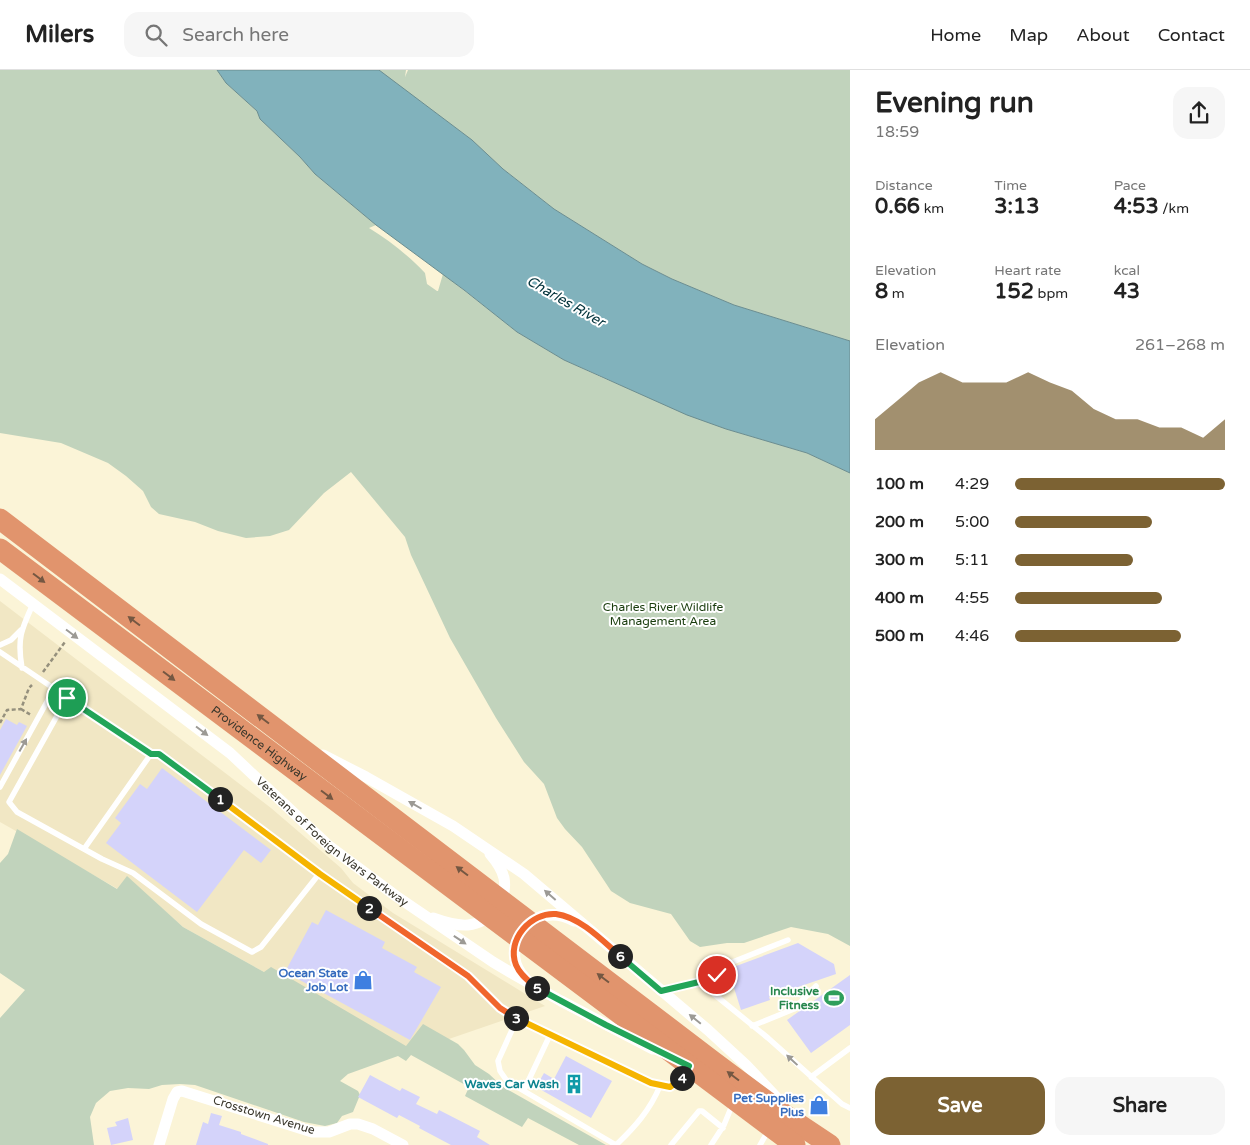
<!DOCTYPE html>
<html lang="en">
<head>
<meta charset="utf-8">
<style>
	body { margin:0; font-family:"Varela Round",sans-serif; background:#f6f6f6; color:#222; height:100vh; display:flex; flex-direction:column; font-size:19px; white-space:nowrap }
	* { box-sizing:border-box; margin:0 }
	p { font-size:16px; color:#767676 }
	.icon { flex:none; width:28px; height:28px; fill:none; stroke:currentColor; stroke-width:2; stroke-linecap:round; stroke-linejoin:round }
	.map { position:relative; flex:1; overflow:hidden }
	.details { display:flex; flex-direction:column; background:#fff; width:400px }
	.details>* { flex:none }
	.pin { position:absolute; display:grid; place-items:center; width:42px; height:42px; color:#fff; margin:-21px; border:2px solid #fff; border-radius:50%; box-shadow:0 1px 5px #0007 }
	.km { position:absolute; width:25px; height:25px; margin:-12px; border-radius:50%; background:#222; color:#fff; font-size:14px; line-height:25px; text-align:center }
	.round { display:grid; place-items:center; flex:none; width:52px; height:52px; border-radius:15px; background:#f6f6f6 }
	.summary { display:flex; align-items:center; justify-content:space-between; height:85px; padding:0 25px }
	h1 { font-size:28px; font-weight:700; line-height:38px }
	.figures { display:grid; grid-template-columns:repeat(3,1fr); gap:8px; height:85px; padding:5px 25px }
	.figures div { display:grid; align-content:center }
	.figures b { font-size:21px; font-weight:700 }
	.figures small { font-size:14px; font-weight:400 }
	.figures p { font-size:14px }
	.chart { height:140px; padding:10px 25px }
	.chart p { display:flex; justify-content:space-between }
	.chart svg { width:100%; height:90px; margin-top:5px; fill:#7c6233; opacity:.7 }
	.action { display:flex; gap:10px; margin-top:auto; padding:10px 25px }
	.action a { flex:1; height:58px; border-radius:15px; background:#7c6233; color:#fff; font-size:20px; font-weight:700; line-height:58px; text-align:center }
	.action a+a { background:#f6f6f6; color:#222 }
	ul { padding:0 25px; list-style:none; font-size:16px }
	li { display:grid; grid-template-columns:80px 60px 1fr; align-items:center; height:38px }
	li i { height:12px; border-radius:6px; background:#7c6233 }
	header { display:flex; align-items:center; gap:30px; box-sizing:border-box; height:70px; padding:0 25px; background:#fff; border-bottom:1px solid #e0e0e0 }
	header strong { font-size:24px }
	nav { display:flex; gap:28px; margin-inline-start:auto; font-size:18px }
	.search { width:350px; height:45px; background:#f6f6f6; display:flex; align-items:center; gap:12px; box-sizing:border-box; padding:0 18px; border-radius:15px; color:#767676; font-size:19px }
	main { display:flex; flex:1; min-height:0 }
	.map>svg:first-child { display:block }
</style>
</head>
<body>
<header>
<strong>Milers</strong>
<div class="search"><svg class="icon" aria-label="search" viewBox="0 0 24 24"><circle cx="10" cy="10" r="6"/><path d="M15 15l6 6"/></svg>Search here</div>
<nav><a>Home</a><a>Map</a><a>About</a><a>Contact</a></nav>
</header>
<main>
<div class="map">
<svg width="850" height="1075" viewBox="0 0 850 1075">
	<rect width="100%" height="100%" fill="#fbf4d7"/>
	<path fill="#f1e7c4" d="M0,531L271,738L341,798L353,813L393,843L545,936L414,981L264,902L183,857L127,807L118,819L0,752Z"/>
	<path fill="#c1d3bc" d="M0,0H217L226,13L257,41L260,49L300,87L315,104L376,155L369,158C390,171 409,186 425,203L427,214L437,221H438L443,204L517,262L564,290L603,308L726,359L807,383L850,403V876L828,864L791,857L744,873H727L700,877L690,871L671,844L630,833L611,821L582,777L565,759L557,748L544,714L524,692L496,648L450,568L411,485L405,467L351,402L324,423L289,460L270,466L246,468L218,461L195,452L159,444L151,437L143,421L126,406L108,393L61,373L0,363Z
		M378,0H406L405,7L408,0H850V271L734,235L672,209L642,194L554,139L503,99L468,67Z
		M17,759L117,819L127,806L183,857L264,902L271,897L406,976L423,954L458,974L464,980L475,995L489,1004L503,1017L606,1075H579L528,1048L522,1057L465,1026L469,1017L411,985L406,991L398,986L348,1004L340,1011L358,1021L360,1025L353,1042L342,1046L337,1053L325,1056L304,1052L195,1015L180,1014L162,1015L149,1019L128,1018L110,1021L96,1033L90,1047L94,1075H0V948L25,920L0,903V793L8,784Z"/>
	<path fill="#81b2bc" stroke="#6b8d90" d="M217,0H379L472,70L503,99L554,139L642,194L672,209L734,235L850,271V403L807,383L726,359L687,345L564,290L517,262L464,220L376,155L315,104L300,87L260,49L257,41L226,13Z"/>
	<path fill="#d4d3fa" d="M6,649L17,655L19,652L27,656L0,705V660Z
		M162,698L271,780L261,793L244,780L197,842L106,773L121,753L115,748L140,714L147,719Z
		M326,840L385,872L382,878L417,897L414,902L441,917L410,970L285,902L312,852L318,855Z
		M798,873L834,894L836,904L769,927L770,930L741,940L728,899Z
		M850,905V955L811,983L787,950Z
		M566,986L612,1011L591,1048L536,1017L544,1003L554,1009Z
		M370,1005L400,1021L402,1018L420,1027L416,1034L437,1044L439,1040L480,1061L477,1067L490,1075H451L419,1058L420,1056L399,1045L397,1048L358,1027Z
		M211,1043L222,1046L219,1055L241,1062V1064L268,1074V1075H196L203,1052L208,1054Z
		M128,1048L133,1070L111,1075L107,1058L117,1056L115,1052Z"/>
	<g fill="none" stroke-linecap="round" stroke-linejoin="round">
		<path stroke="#95907d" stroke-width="2.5" stroke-dasharray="4 2.5" stroke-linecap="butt" d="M43,602L65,572
			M21,639L31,645
			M0,653L7,640L21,639L29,618L32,615"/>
		<path stroke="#fff" stroke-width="5.5" d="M0,575L11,570L21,560
			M0,582L151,684
			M22,598C17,569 21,560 33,534
			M67,628L9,732L17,742L102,789L133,803L201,854L252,882L261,877L319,804
			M0,717L54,619
			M84,779L151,684H159L319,804L468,906L499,938L514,947L651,1013L670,1017L681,1009L687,999
			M699,912L768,968L842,1034L850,1038
			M663,921L699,912L717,905L725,895L788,870
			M517,949L498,991L500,1001L507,1011L616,1075C635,1057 650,1040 660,1016
			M752,956L794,939L816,916
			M811,1007L850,978
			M524,1020L550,965
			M671,1075L699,1041H702L723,1058
			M711,1075L724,1055L733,1033
			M760,1075L768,1061"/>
		<g stroke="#fff" stroke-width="11">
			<path id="s1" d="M0,509L230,683L329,776L396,826L493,892L515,905L561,931L653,979"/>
			<path d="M323,685L366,707L453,756L524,804L708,960L746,995L778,1029"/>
			<path d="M433,848C444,852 456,856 468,855C490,853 508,830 504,808C502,799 496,791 490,784"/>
			<path d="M528,853C543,843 558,842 574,851"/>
			<path d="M519,866C512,882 513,895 525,908"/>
			<path d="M159,1075L173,1029L177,1022L182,1021L312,1062H329L350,1054H358L373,1059L403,1075"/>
		</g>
		<g stroke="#e1946d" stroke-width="21">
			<path d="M0,449L714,992L785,1045L830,1075"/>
			<path id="s2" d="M0,479L795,1075"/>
		</g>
	</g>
	<defs><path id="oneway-solid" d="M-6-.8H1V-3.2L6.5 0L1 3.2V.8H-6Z" transform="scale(1.25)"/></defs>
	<g fill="#745742">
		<use href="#oneway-solid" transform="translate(39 508) rotate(37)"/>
		<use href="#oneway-solid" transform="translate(134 551) rotate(-143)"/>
		<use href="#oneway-solid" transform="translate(169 606) rotate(37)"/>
		<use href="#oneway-solid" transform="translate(263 649) rotate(-143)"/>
		<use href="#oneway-solid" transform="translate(327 725) rotate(37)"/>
		<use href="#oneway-solid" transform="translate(462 801) rotate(-143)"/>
		<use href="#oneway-solid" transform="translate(603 908) rotate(-143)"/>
		<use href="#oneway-solid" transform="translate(733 1006) rotate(-143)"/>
	</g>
	<g fill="#9c9a95">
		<use href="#oneway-solid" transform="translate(72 564) rotate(37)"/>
		<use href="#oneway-solid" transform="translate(202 661) rotate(37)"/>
		<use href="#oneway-solid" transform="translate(23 675) rotate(-61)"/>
		<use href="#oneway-solid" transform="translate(415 735) rotate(-150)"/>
		<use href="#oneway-solid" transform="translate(550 825) rotate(-139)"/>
		<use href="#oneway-solid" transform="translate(460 870) rotate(34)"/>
		<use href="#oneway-solid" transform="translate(695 949) rotate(-141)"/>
		<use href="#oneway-solid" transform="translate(792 990) rotate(-137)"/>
	</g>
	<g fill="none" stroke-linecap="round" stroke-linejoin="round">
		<defs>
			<path id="split-1" d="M67,628L151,684H159L220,729"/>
			<path id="split-2" d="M220,729L320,804L369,838"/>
			<path id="split-3" d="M369,838L468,906L500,938L516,948"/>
			<path id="split-4" d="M516,948L651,1013L670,1017L682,1008"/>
			<path id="split-5" d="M537,918L606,955L689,996L682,1008"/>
			<path id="split-6" d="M537,918C529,911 520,905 516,895C506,870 531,842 556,844C580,847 603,871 620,886"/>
			<path id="split-7" d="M620,886L661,921L699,912L717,905"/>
		</defs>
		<use href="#split-1" stroke="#fff" stroke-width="10"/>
		<use href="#split-2" stroke="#fff" stroke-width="10"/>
		<use href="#split-3" stroke="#fff" stroke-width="10"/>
		<use href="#split-4" stroke="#fff" stroke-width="10"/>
		<use href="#split-5" stroke="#fff" stroke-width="10"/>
		<use href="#split-6" stroke="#fff" stroke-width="10"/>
		<use href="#split-7" stroke="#fff" stroke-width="10"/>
		<use href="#split-1" stroke="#22a559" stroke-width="6"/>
		<use href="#split-2" stroke="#f5b400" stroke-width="6"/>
		<use href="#split-3" stroke="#f0652b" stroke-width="6"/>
		<use href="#split-4" stroke="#f5b400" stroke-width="6"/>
		<use href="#split-5" stroke="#22a559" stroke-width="6"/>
		<use href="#split-6" stroke="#f0652b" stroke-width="6"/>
		<use href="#split-7" stroke="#22a559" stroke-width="6"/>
	</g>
	<defs>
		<symbol id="shop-bare" viewBox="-9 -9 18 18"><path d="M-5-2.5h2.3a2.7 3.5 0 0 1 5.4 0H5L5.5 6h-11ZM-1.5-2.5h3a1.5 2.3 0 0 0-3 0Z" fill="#3f7fe0" stroke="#fff" stroke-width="2.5" paint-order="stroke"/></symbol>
		<symbol id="stadium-bare" viewBox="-9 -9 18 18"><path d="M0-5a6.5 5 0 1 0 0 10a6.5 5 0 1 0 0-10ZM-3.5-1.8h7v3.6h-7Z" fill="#2e9e5b" stroke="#fff" stroke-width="2.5" paint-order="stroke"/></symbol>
		<symbol id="building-bare" viewBox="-9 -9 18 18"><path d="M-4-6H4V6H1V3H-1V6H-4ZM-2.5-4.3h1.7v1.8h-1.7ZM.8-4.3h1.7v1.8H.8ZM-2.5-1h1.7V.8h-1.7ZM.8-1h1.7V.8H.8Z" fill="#0f9aa8" stroke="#fff" stroke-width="2.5" paint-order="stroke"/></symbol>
	</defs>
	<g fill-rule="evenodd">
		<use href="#shop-bare" x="349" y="896" width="28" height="28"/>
		<use href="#stadium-bare" x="820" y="914" width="28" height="28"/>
		<use href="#building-bare" x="560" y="1000" width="28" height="28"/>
		<use href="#shop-bare" x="805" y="1021" width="28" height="28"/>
	</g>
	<g text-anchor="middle" stroke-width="4" stroke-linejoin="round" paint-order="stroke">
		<g font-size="12" fill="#193c0d" stroke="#fff">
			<text x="663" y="541">Charles River Wildlife<tspan x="663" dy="14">Management Area</tspan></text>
		</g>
		<g font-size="12" fill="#39362b" stroke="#fff">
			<text dy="4" stroke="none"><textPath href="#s2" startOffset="324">Providence Highway</textPath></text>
			<text dy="4" stroke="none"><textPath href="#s1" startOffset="424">Veterans of Foreign Wars Parkway</textPath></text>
			<text transform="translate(264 1045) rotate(17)" y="4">Crosstown Avenue</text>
		</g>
		<g font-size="12" font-weight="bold" fill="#366cbe" stroke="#fff" text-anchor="end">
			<text x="348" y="907">Ocean State<tspan x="348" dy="14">Job Lot</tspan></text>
			<text x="804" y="1032">Pet Supplies<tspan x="804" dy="14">Plus</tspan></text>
		</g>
		<g font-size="12" font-weight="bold" fill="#27864d" stroke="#fff" text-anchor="end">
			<text x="819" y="925">Inclusive<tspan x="819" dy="14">Fitness</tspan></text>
		</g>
		<g font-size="12" font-weight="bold" fill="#0d838f" stroke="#fff" text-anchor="end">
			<text x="559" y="1018">Waves Car Wash</text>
		</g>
		<g font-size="14" font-style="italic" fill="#01323a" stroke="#fff">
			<text transform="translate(566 231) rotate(30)" y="5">Charles River</text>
		</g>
	</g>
</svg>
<div class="pin" style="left:67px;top:628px;background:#1e9e55"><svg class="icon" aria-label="arrive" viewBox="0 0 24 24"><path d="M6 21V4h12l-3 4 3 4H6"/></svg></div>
<div class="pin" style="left:717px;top:905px;background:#d93025"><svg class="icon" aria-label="check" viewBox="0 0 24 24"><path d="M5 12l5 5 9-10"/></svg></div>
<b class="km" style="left:220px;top:729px">1</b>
<b class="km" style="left:369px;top:838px">2</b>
<b class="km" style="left:516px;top:948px">3</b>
<b class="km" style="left:682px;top:1008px">4</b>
<b class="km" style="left:537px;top:918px">5</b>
<b class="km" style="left:620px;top:886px">6</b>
</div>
<section class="details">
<div class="summary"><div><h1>Evening run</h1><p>18:59</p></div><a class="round"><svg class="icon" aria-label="share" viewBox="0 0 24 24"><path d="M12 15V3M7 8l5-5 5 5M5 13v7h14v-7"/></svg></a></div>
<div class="figures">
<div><p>Distance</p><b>0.66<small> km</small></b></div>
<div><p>Time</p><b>3:13</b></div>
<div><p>Pace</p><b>4:53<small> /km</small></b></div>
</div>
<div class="figures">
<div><p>Elevation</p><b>8<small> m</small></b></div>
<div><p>Heart rate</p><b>152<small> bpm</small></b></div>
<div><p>kcal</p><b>43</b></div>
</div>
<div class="chart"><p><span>Elevation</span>261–268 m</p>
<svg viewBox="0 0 160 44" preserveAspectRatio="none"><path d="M0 44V29L10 20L20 11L30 6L40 11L50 11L60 11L70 6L80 11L90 15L100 24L110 29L120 29L130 33L140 33L150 38L160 29V44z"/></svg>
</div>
<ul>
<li><b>100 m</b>4:29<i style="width:100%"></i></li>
<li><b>200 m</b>5:00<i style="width:65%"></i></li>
<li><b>300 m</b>5:11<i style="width:56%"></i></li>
<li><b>400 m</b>4:55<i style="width:70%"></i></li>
<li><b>500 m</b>4:46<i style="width:79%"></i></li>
</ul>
<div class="action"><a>Save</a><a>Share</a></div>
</section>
</main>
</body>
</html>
